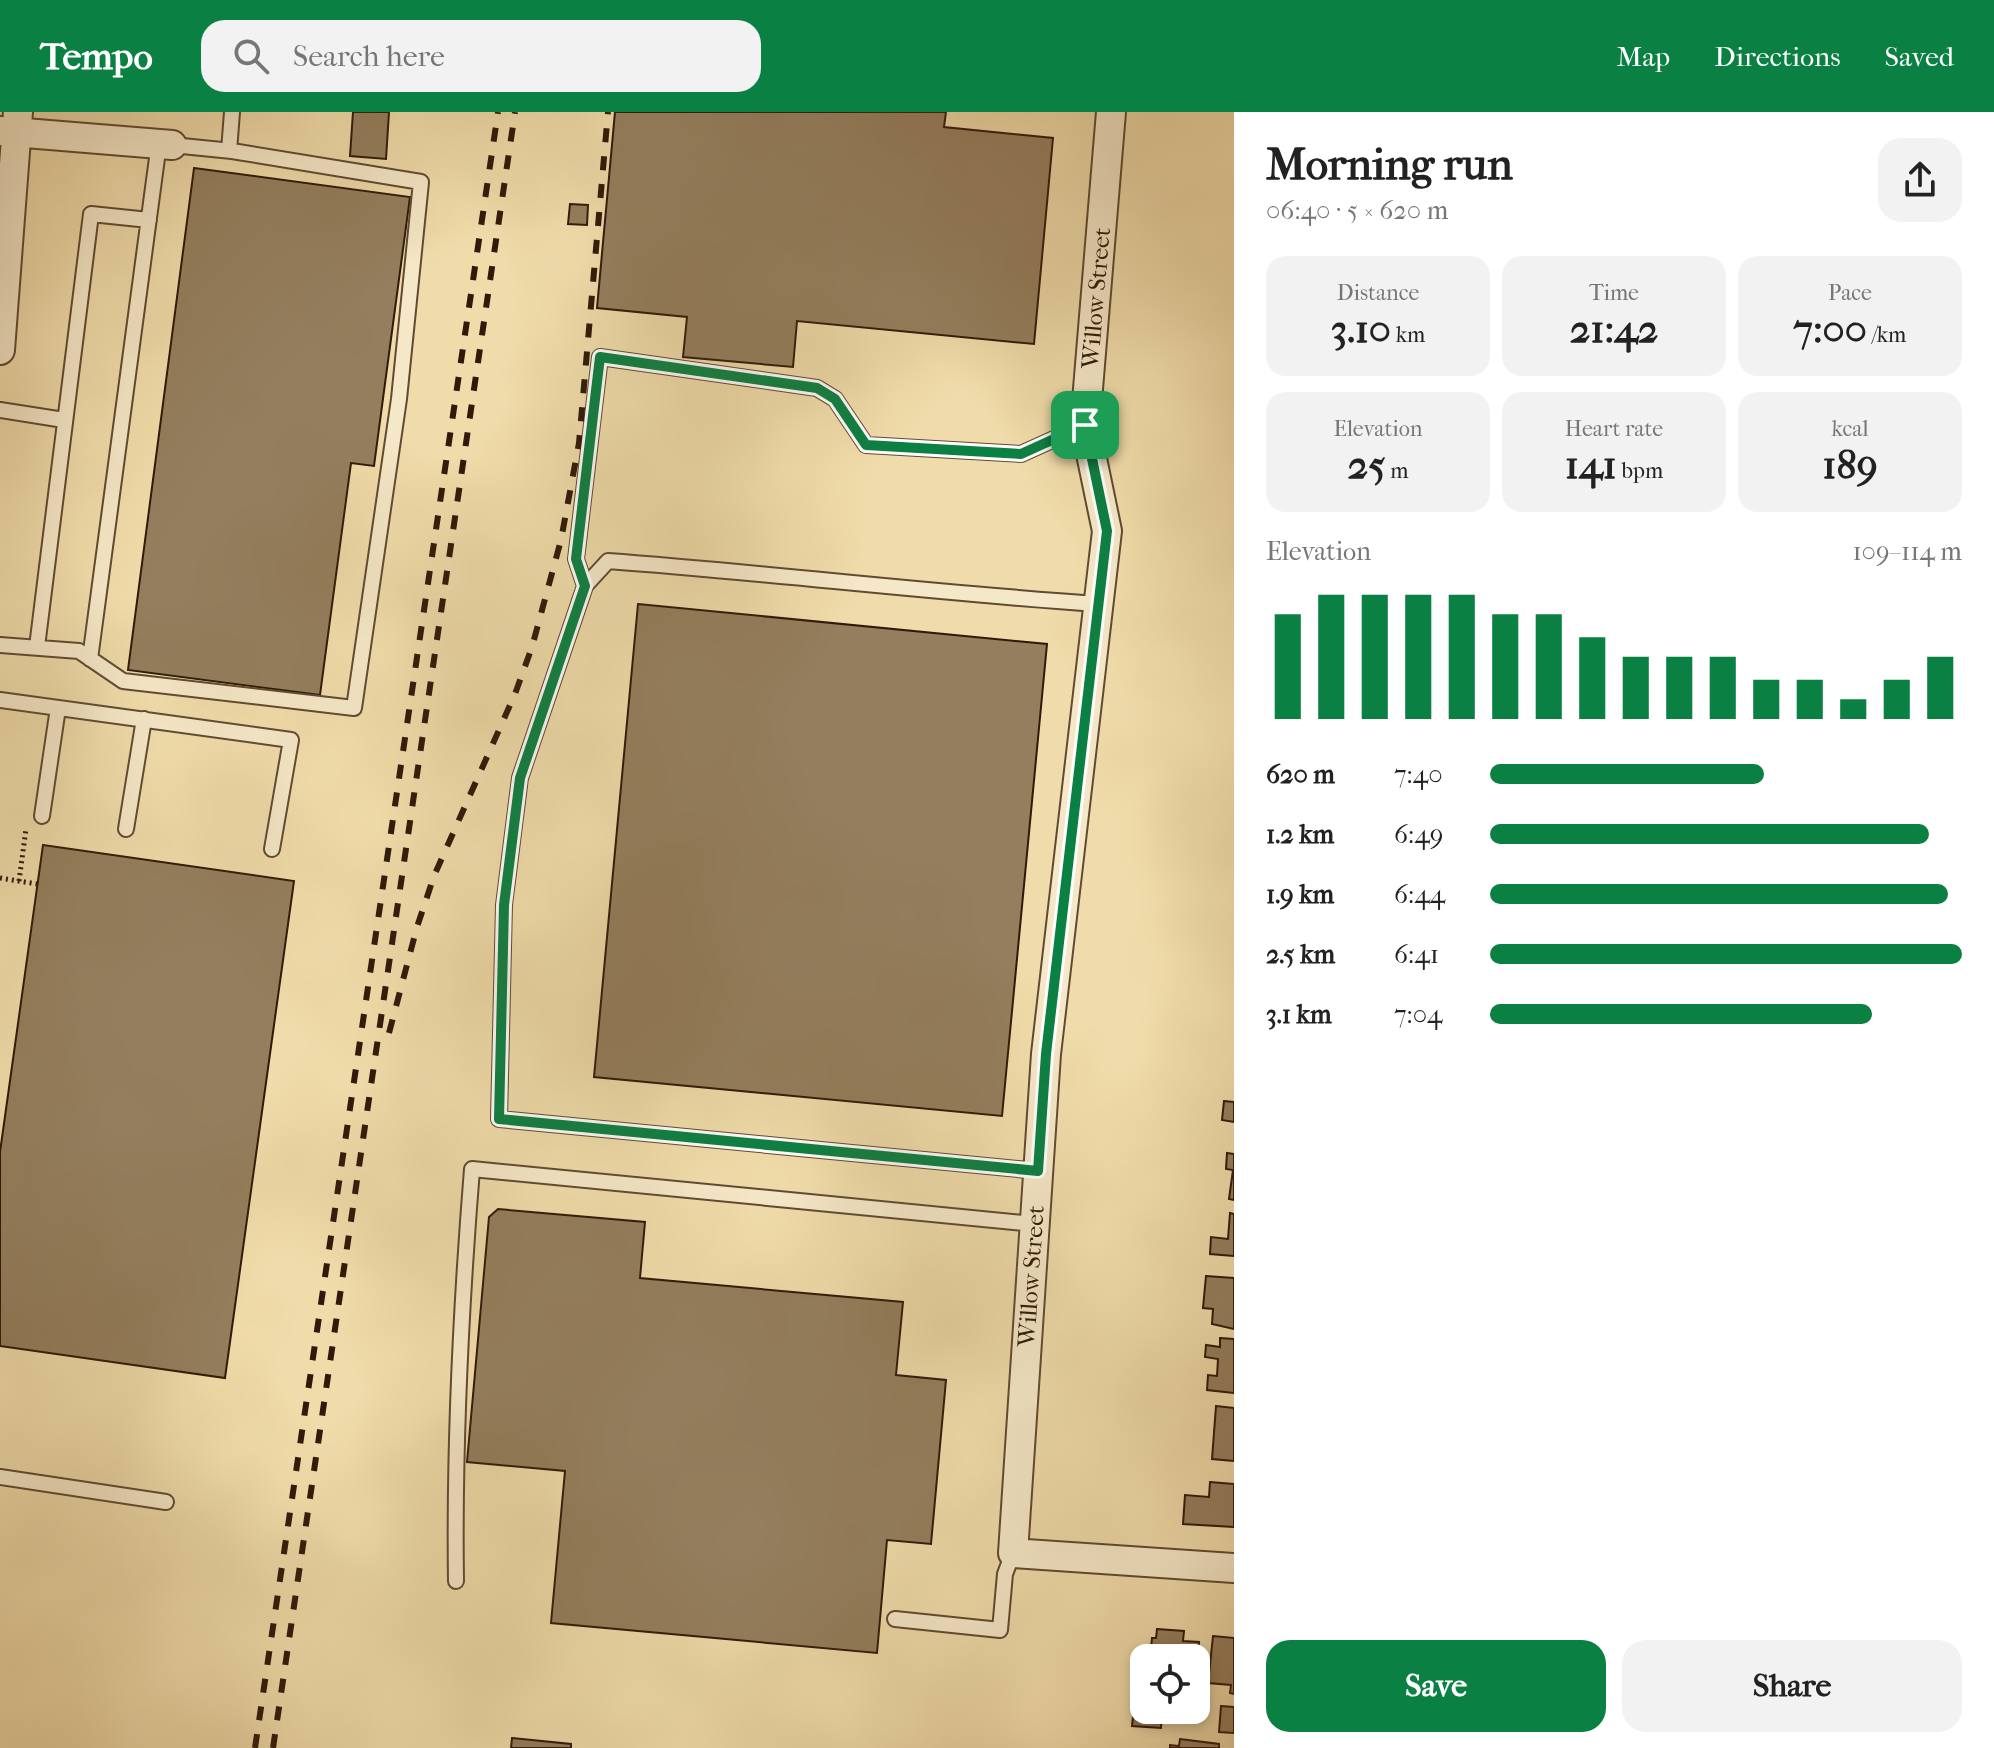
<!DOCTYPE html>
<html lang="en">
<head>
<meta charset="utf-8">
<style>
	body { margin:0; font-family:"IM FELL French Canon",serif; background:#f2f2f2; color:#222; height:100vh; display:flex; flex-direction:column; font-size:30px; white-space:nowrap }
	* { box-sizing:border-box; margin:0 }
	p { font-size:26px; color:#767676 }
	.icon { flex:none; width:44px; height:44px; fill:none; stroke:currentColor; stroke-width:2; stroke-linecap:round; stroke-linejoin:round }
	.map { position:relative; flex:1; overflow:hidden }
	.drawer { display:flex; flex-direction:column; background:#fff; width:760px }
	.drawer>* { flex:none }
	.tools { position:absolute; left:1130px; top:1532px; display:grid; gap:16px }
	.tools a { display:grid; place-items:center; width:80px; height:80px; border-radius:16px; background:#fff; box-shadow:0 4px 12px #0003; font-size:40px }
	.pin { position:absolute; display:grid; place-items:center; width:68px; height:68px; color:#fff; margin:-34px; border-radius:16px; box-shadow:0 4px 12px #0006 }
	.round { display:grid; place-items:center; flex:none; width:84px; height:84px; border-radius:24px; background:#f2f2f2 }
	.summary { display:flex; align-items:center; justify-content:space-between; height:136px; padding:0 32px }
	h1 { font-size:44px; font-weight:700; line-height:60px }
	.figures { display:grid; grid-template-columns:repeat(3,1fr); gap:12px; height:136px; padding:8px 32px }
	.figures div { display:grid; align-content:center; border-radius:20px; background:#f2f2f2; text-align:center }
	.figures b { font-size:40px; font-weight:700 }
	.figures small { font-size:22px; font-weight:400 }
	.figures p { font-size:22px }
	.chart { height:224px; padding:16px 32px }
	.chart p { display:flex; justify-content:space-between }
	.chart svg { width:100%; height:144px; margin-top:8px; stroke:#0b8043; stroke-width:6 }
	.primary-button { display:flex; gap:16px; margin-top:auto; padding:16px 32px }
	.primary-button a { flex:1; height:92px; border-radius:24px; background:#0b8043; color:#fff; font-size:32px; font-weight:700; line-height:92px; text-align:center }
	.primary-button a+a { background:#f2f2f2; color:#222 }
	ul { padding:0 32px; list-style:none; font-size:26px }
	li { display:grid; grid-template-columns:128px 96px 1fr; align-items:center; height:60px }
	li i { height:20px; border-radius:10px; background:#0b8043 }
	header { display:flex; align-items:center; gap:48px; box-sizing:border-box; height:112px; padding:0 40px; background:#0b8043; color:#fff }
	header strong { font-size:38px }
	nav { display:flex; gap:44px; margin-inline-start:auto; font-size:28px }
	.search { width:560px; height:72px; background:#f2f2f2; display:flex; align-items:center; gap:20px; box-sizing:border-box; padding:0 28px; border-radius:24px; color:#767676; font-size:30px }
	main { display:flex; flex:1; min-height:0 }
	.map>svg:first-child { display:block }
</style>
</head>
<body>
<header>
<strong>Tempo</strong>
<div class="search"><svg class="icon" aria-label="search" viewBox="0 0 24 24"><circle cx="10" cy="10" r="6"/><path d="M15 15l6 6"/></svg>Search here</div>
<nav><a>Map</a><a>Directions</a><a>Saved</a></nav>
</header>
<main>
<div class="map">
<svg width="1234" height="1636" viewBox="0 0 1234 1636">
	<rect width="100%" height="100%" fill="#f0dcaa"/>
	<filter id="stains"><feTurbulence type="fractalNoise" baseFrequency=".0025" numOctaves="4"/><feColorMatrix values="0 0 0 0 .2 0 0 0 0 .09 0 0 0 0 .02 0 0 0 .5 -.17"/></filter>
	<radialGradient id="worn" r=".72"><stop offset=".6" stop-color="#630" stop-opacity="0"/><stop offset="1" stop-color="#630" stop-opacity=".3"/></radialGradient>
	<path fill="#947e5d" stroke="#30190a" stroke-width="2" d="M353,0H389L386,47L350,44Z
		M615,0H946L944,15L1053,26L1034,232L797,209L793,255L683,245L687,205L597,196Z
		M194,56L410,85L374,354L351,351L320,583L128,558Z
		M570,92L588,93L587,113L568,112Z
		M638,492L1047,532L1002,1004L594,965Z
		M43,733L294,769L225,1266L0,1234V1040Z
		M1224,989L1234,990V1010L1222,1008Z
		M1227,1041L1234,1042V1088L1229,1087L1233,1058L1226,1057Z
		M498,1097L645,1110L640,1166L903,1190L896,1263L946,1268L931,1432L887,1428L877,1541L551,1511L565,1359L467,1350L489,1105Z
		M1230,1101L1234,1102V1144L1210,1142L1211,1125L1228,1127Z
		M1206,1164L1234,1166V1217L1212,1212L1213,1197L1203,1196Z
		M1220,1226L1234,1227V1281L1207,1278L1208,1263L1217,1264L1218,1247L1205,1245L1206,1233L1220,1235Z
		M1216,1294L1234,1296V1349L1212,1347Z
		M1210,1370L1234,1372V1415L1183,1412L1185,1383L1209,1385Z
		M1157,1517L1184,1519L1183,1529L1199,1530L1196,1568V1546H1150L1152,1526H1156Z
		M1213,1524L1234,1526V1582L1230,1581L1231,1573L1208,1571Z
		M1135,1586H1144V1598H1162L1161,1616L1132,1614Z
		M1221,1594L1234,1595V1621L1219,1620Z
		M512,1626L571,1632V1636H511Z
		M1180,1627L1219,1632V1636H1170V1633L1179,1634Z"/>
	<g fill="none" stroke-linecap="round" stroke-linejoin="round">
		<defs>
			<path id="lane" d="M229,39L232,0
				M0,298L64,308
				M585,474L576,447L600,245L817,276L835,287L866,333L1021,342L1085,313
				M0,533L79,539L123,569L354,596L399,287L421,70L232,39L172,33
				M37,535L91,102L149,108
				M90,547L159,31
				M0,588L291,628L272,737
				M42,704L58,596
				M126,717L144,607
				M1038,1059L499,1007L504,793L520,666L585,474L608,449C771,461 934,481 1098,492
				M0,1365L166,1390
				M456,1469C454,1332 461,1194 472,1057L1034,1112
				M895,1507L1000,1518L1005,1462L1013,1441"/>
			<path id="street" d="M1111,0L1085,313L1107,419L1046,942L1013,1441L1234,1456
				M0,19L172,33
				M0,238L18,0"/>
		</defs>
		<use href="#lane" stroke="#604a32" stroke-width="18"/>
		<use href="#street" stroke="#604a32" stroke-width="32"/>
		<path stroke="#30190a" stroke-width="5" stroke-dasharray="2 4" stroke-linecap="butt" d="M0,766L37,772
			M19,769L26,717"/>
		<use href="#lane" stroke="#f5e8c8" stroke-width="14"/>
		<use href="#street" stroke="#f5e8c8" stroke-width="28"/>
		<path stroke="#30190a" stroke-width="6" stroke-dasharray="14 14" stroke-linecap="butt" d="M389,921L417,815L434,764L515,582L532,535L561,428L579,331L608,0
			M255,1636L498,0
			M273,1636L515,0"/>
	</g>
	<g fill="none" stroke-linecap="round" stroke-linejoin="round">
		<defs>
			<path id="route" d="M600,245L817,276L835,287L866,333L1021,342L1085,313L1107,419L1046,942L1038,1059L499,1007L504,793L520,666L585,474L576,447Z"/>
		</defs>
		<use href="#route" stroke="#fff" stroke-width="16"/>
		<use href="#route" stroke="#0b8043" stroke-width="10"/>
	</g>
	<g text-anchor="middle" stroke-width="6" stroke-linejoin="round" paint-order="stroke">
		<g font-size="24" fill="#30190a" stroke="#f5e8c8">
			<text transform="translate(1096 186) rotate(-85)" y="8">Willow Street</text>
			<text transform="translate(1031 1164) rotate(-86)" y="8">Willow Street</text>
		</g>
	</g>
	<rect width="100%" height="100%" filter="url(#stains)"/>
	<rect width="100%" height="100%" fill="url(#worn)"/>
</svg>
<div class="tools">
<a><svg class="icon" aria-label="locate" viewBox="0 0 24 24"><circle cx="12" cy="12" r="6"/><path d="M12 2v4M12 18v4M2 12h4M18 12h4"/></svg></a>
</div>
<div class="pin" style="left:1085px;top:313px;background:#1e9e55"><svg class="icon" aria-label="arrive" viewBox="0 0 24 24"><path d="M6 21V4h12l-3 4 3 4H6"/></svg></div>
</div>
<section class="drawer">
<div class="summary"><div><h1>Morning run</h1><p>06:40 · 5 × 620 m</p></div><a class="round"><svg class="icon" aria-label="share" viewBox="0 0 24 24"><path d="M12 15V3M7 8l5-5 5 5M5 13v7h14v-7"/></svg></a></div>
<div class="figures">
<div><p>Distance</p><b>3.10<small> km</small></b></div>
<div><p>Time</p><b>21:42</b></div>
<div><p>Pace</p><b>7:00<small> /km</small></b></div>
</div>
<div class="figures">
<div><p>Elevation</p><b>25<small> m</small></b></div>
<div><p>Heart rate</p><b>141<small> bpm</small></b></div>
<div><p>kcal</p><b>189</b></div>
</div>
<div class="chart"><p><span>Elevation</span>109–114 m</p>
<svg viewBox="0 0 160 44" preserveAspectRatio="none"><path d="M5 44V12M15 44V6M25 44V6M35 44V6M45 44V6M55 44V12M65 44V12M75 44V19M85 44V25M95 44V25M105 44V25M115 44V32M125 44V32M135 44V38M145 44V32M155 44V25"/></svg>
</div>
<ul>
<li><b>620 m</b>7:40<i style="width:58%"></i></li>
<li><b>1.2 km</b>6:49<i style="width:93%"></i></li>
<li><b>1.9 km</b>6:44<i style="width:97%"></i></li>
<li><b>2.5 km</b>6:41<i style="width:100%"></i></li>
<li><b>3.1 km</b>7:04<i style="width:81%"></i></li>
</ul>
<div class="primary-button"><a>Save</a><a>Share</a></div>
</section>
</main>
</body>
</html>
